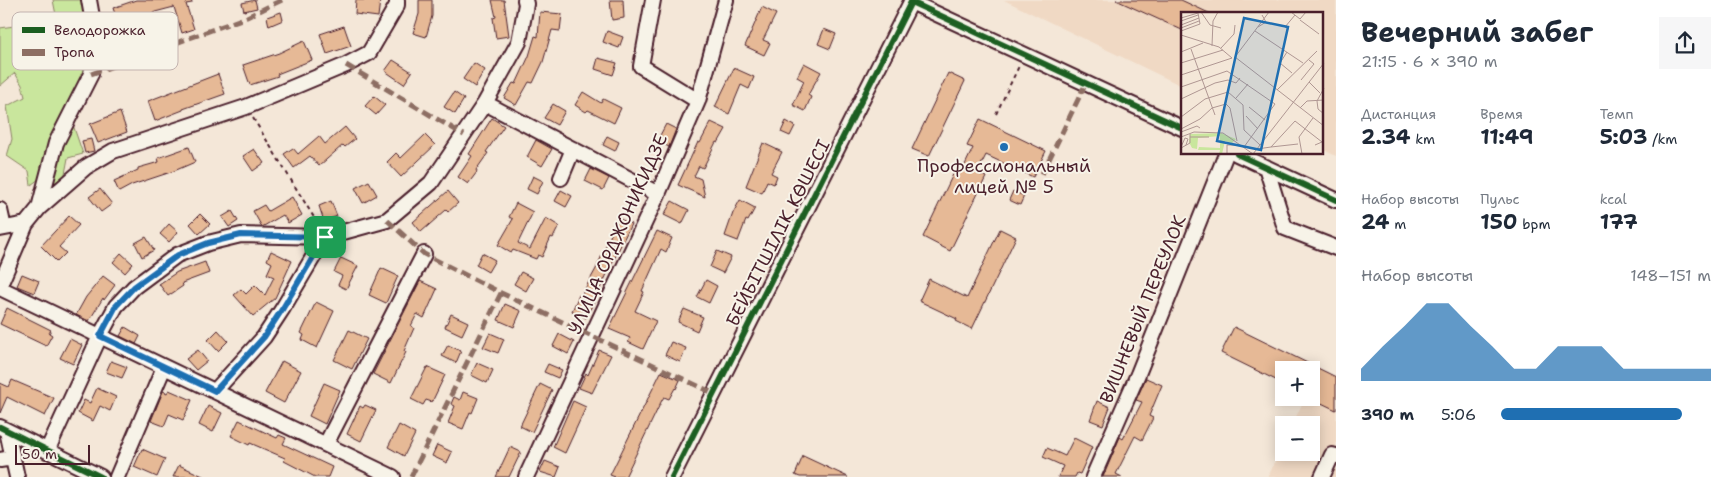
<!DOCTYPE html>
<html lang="ru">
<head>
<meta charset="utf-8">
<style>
	body { margin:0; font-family:"Shantell Sans",sans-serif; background:#f6f6f7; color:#1f2937; height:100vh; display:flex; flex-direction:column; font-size:19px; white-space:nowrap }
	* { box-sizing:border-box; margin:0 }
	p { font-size:16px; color:#747a83 }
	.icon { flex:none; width:28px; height:28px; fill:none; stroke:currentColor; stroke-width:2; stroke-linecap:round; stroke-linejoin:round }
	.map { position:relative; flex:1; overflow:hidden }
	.drawer { display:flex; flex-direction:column; background:#fff; width:400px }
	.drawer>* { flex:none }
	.tools { position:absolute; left:1275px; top:361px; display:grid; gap:10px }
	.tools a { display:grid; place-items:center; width:45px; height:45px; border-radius:0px; background:#fff; box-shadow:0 2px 12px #0003; font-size:25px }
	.scale { position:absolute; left:15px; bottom:12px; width:75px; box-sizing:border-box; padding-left:5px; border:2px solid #4a1f2b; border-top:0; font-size:14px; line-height:18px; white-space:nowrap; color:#4a1f2b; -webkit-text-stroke:4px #f7f3e8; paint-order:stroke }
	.pin { position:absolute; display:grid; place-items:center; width:42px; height:42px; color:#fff; margin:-21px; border-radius:10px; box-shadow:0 2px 8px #0006 }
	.round { display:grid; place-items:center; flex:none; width:52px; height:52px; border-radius:0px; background:#f6f6f7 }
	.head { display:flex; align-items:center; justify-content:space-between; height:85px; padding:0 25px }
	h1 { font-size:28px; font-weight:700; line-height:38px }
	.metrics { display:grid; grid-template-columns:repeat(3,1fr); gap:8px; height:85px; padding:5px 25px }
	.metrics div { display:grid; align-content:center }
	.metrics b { font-size:21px; font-weight:700 }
	.metrics small { font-size:14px; font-weight:400 }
	.metrics p { font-size:14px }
	.chart { height:140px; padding:10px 25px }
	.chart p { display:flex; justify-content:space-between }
	.chart svg { width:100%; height:90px; margin-top:5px; fill:#1f6fb2; opacity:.7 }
	ul { padding:0 25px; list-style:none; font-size:16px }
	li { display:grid; grid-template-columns:80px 60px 1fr; align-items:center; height:38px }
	li i { height:12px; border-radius:6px; background:#1f6fb2 }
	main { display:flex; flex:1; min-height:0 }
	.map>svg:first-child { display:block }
</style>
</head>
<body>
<main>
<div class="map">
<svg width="1336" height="477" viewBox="0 0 1336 477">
	<rect width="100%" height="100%" fill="#f4e7d8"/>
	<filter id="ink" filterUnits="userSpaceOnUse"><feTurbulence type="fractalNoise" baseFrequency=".02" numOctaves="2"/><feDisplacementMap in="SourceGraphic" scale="10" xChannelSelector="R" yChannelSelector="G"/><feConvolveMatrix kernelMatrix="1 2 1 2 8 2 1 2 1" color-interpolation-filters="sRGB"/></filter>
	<g filter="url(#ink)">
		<path fill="#f0d9c4" d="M1004,0H1336V156L1322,149V14H1182V86Z
			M1336,377V477H1268L1284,442V452H1311V425H1292L1305,398H1311Z"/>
		<path fill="#c9e69d" stroke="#8a8264" d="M53,0H86L90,18L79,28L65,29L67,38L86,32L92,39L89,67L39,179L31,185L29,171L7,156L12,139L7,106L25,97L22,85L15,73L0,86V28L57,20Z
			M71,119L83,154L68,158L64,179L58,186L50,188L57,152Z"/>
		<path fill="#e6b996" stroke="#4a1f2b" d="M136,0H191L192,3L186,4L194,29L182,33L174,7L155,12L150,15L159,42L136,49L128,22L119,26L113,8Z
			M255,0L257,8L244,11L242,3Z
			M356,0H380L378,17L355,14Z
			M419,0H432V16L426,37L413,33L419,14Z
			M492,0H504L509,36L496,38L493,18L496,17Z
			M610,0H623L624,18L612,20Z
			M1116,0H1181L1211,14H1182V30Z
			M762,7L776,14L763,40L770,43L764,55L745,46Z
			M281,12L283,20L269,26L267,17Z
			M540,12L562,14L560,31L552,30L543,62L533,83L529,82L516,105L504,98L513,83L516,84L529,56L535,36L538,37Z
			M344,26L351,46L327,54L320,34Z
			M824,29L836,34L830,49L818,44Z
			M607,31L623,37L619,48L603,42Z
			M304,41L312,60L277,74L278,76L250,85L243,65L279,53Z
			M598,58L617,63L613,75L595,69Z
			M393,60L412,72L404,84L385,71Z
			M474,63L485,70L475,87L463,79Z
			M804,63L821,72L808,95L811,97L805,111L793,105L804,81L797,77Z
			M734,68L754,77L749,89L741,85L729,114L715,107Z
			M948,73L965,81L929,156L912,149Z
			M218,74L225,94L183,109V110L155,121L148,101Z
			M454,92L464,99L455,114L444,107Z
			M583,92L601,103L603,99L621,108L614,123L588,110L586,112L575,105Z
			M374,96L385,105L376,115L365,106Z
			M553,104L565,111L557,125L544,118Z
			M120,112L127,132L98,143L90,124Z
			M492,118L504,126L486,152L488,153L476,170L477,172L468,184L458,177L472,156L469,154Z
			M980,119L1046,151L1033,177L986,155L977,173L986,177L950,251L923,237L958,164L964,167L973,148L967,146Z
			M786,121L795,126L790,136L781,132Z
			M711,122L726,129L718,143L716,142L703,168L699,166L694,176L701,179L705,197L678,185L698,142L700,143Z
			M666,124L676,129L669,147L657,141Z
			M345,127L355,139L345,147L343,145L319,166L310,156L294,168L284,154L293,148L298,154L319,136L325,144Z
			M425,135L435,145L401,177L387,162L396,153L401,158Z
			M607,136L619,142L615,151L603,145Z
			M91,139L94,151L85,153L82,141Z
			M536,140L552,149L542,166L527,157Z
			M763,143L782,152L771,173L777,176L774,184L767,181L762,193L746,186Z
			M189,147L195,162L174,171L132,185L119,192L114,181L138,170V168L159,162L158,158Z
			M254,149L264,163L253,171L243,156Z
			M591,169L609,178L603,190L585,181Z
			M533,176L543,181L537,194L527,189Z
			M369,181L377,195L363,203L355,188Z
			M100,189L112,204L101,212L89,197Z
			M561,190L572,196L566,207L555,201Z
			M448,191L458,203L448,212L446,210L421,232L413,222Z
			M1013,191L1024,196L1020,205L1009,200Z
			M292,197L302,215L288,223L283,215L262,227L253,211L264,205L268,211Z
			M740,200L755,208L748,221L746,220L738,241L725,236L733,213Z
			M331,201L337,216L324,221L319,206Z
			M672,201L689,210L682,224L664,215Z
			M516,203L533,212L518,243L530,249L546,218L559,226L553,238L551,237L542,257L538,255L536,259L513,250L511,253L498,245L513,219L509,217Z
			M232,211L238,221L229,227L222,217Z
			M200,214L210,224L199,234L190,224Z
			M69,216L79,225L59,247L66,253L57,262L41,246Z
			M618,218L631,224L586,318L572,311L579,295L581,296L596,269Z
			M169,224L178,232L169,242L160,234Z
			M1000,229L1016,237L972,329L956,321L957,319L919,301L929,279L967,298Z
			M657,231L672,238L666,252L661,249L642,291L644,292L635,311L656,321L643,349L628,342L630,338L609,329Z
			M146,237L154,250L142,257L135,243Z
			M271,251L292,261L275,298L253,316L234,295L241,289L246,294L255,285L265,295L274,277L267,274L272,263L267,260Z
			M717,251L731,257L723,273L710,267Z
			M121,253L133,264L125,273L113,262Z
			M482,253L495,260L488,272L476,265Z
			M341,258L358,266L346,289L338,285L342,276L334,272Z
			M205,262L209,273L182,283L183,286L168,296L159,284L177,272Z
			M381,268L398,276L386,303L369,295Z
			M521,272L533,278L526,291L514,284Z
			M22,274L39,281L34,293L17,286Z
			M103,276L115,285L104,300L103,298L89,321L76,315L86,297Z
			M706,280L717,286L709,303L697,297Z
			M420,281L437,289L424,318L417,314L411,326L414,328L404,351L406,352L391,383L373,374Z
			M316,302L334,311L317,348L302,340L304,335L301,333Z
			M505,304L521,311L514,327L498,320Z
			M7,308L51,330L49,333L52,335L46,346L0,324Z
			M684,309L703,317L697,331L678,322Z
			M451,314L468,322L462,335L445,327Z
			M125,327L140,336L136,344L120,336Z
			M1234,327L1336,377V410L1311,398V370H1284V384L1221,353Z
			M218,330L228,341L218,351L208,340Z
			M349,330L367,339L352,369L334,360Z
			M490,333L504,339L498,353L483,347Z
			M559,334L574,342L568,354L553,346Z
			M70,339L82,345L73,364L60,358Z
			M671,342L686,348L680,362L665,355Z
			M448,345L461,351L456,363L442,356Z
			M198,350L207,361L196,370L186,359Z
			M599,350L611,355L592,393L579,388L586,373L588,375Z
			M111,361L127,367L122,378L106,372Z
			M282,361L301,371L284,403L265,393Z
			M477,363L493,370L487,383L471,375Z
			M548,364L562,370L558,378L544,372Z
			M427,367L445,375L432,402L426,400L423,405L411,399Z
			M661,372L680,380L676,389L675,388L669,399L664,397L662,400L625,477H615L610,475Z
			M1146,378L1162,385L1149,416L1153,418L1142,440L1135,436L1116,474L1122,477H1103L1120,437L1123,439L1142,402L1136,400Z
			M12,380L54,398L45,416L7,397L0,413V383L9,387Z
			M324,383L340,390L325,424L309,416Z
			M540,384L552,390L532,432L520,426Z
			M97,388L116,397L110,411L100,406L93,421L78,413L84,400L90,403Z
			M169,390L192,400L183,420L169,414L164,426L151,421L163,391L167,393Z
			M463,392L478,398L472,413L470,412L463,429L448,423L455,406L451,404L454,397L460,400Z
			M573,401L586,407L565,453L553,447Z
			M1097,401L1110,407L1103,425L1090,420Z
			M365,405L376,410L361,441L347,434L360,406L363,408Z
			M208,406L222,413L213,432L199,425Z
			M239,420L277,438L279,435L286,438L283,444L332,467L328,477H315L284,461L285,458L250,443L249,445L231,436Z
			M399,425L415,434L404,456L388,447Z
			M1074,438L1092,447L1080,474L1077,473L1075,477H1058L1063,466L1043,457L1047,448L1065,456Z
			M437,445L452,452L447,463L432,456Z
			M510,447L521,452L509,477H496Z
			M142,449L165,459L157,477L134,467Z
			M803,456L848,477H800L795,475Z
			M545,461L560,467L556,477L540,472Z
			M179,465L205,477H173Z"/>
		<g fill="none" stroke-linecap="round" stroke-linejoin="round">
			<defs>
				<path id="minor" d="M653,0L641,66L698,101
					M911,2L1182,128
					M485,103L658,194
					M1237,154L1336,200
					M1266,167L1285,228L1336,248
					M561,178L573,149
					M39,208L86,167L113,151L246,107L346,65L369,53L397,5V0
					M0,210L4,228
					M0,229L26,224
					M0,285L26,224L39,208L56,143L91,74L96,39L89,0
					M0,288L393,477
					M215,391L264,337L283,308L325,237
					M0,427L101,477
					M7,431L17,477
					M326,444L424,254
					M47,451L100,336L116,306L134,287L177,255L208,243L241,235L325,237L387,220L431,183L485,103L519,42L526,4L525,0
					M0,460L13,458
					M117,477L164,367
					M526,477L658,194L698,101L726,0
					M672,477L911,2
					M1093,477L1138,374L1226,154
					M1322,477L1332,455L1336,456"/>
			</defs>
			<use href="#minor" stroke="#4a1f2b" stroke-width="18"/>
			<path stroke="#4a1f2b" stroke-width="2" stroke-dasharray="4 4" stroke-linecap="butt" d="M996,114L1019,66
				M253,118L318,224"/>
			<use href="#minor" stroke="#f7f3e8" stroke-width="14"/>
			<path stroke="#8d6e63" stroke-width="5" stroke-dasharray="10 5" stroke-linecap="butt" d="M346,65L464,135
				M91,74L247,17L282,0
				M1042,174L1086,83
				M387,220L424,254L501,293L713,393
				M411,477L501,293"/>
			<defs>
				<path id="cycleway" d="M911,2L1182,128
					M1237,154L1336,200
					M0,427L101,477
					M672,477L911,2"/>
			</defs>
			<use href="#cycleway" stroke="#f7f3e8" stroke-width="9"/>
			<use href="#cycleway" stroke="#1b5e20" stroke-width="6"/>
		</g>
	</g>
	<g fill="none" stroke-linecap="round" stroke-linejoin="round" filter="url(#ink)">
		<defs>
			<path id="route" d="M241,235L325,237L283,308L264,337L215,391L100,336L116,306L134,287L178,255L208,243Z"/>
		</defs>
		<use href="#route" stroke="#fff" stroke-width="10"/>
		<use href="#route" stroke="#1f6fb2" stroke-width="6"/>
	</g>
	<circle fill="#1f6fb2" stroke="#f7f3e8" stroke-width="2" cx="1004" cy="147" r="5"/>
	<g text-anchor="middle" stroke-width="4" stroke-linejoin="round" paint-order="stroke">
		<g font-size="18" fill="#4a1f2b" stroke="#f7f3e8">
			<text x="1004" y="172">Профессиональный<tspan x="1004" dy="21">лицей № 5</tspan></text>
		</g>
		<g font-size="18" fill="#4a1f2b" stroke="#f7f3e8">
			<text transform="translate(778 233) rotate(-63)" y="6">БЕЙБІТШІЛІК КӨШЕСІ</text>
			<text transform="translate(618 234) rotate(-66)" y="6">УЛИЦА ОРДЖОНИКИДЗЕ</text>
			<text transform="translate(1143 309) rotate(-68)" y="6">ВИШНЕВЫЙ ПЕРЕУЛОК</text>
		</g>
	</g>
	<g transform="translate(1181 12)">
		<rect width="142" height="142" fill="#f4e7d8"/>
		<path d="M40,121L55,127L51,131L44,129L41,142H38L39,138H17L18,135L39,136V124L17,126L16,137L11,136L8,130L9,122Z" fill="#c9e69d"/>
		<path fill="none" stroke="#b09793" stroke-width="1" d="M20,0L29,13L40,16M110,0L119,7L125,0M0,6L17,1L19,12L0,19M119,8L138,22M0,9L17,3M0,13L18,6M77,15L85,10L81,3M0,16L18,9M108,17L104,15L114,3M74,19L122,51M0,23L38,35L51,46M31,34L32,9L37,0M40,36L53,22L54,13M10,37L34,103M0,40L22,31M106,40L99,51L111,61M54,45L143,114M54,45L88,0M0,51L42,38M0,63L51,46M120,68L133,52L128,48M128,70L139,81M0,75L46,59L94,92L63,135M143,76L136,89L137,97L143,102M96,78L136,39M55,86L67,72M0,87L34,71L47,68L55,71L59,66M68,95L84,108M119,96L126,89L143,88M65,104L77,117M0,105L24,87L47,80L62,93L63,118L79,133M0,117L19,107L31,96L45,92L49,96L56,129M0,120L16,114L19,116M0,125L13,120L42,121L72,142M9,125H28M0,135L4,126L7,127L5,133M90,135L117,132M0,136L9,131V122M76,137L90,135L114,109L141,130L134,133M46,142V133H57M72,142L143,51M121,142L118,125L132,106"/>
		<path fill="#1f6fb2" fill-opacity="0.15" stroke="#1f6fb2" stroke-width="2.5" d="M63,6L107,15L80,138L36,129Z"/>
		<rect width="142" height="142" fill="none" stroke="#4a1f2b" stroke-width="2.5"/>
	</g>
	<rect x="12" y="12" width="166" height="58" rx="8" fill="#f7f3e8" stroke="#c3b3af" stroke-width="1"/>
	<rect x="22" y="27" width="23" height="6" fill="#1b5e20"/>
	<rect x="22" y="49" width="23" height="7" fill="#8d6e63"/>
	<g font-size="14" fill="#4a1f2b">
		<text x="54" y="35">Велодорожка</text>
		<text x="54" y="57">Тропа</text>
	</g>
</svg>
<div class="tools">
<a>+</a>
<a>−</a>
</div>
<div class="scale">50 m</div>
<div class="pin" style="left:325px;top:237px;background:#1e9e55"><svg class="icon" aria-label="arrive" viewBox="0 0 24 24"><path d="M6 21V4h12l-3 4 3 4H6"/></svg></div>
</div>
<section class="drawer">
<div class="head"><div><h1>Вечерний забег</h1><p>21:15 · 6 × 390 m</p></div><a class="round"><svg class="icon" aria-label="share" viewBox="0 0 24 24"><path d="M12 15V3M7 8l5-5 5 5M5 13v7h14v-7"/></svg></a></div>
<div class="metrics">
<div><p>Дистанция</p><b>2.34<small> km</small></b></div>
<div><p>Время</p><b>11:49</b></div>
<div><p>Темп</p><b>5:03<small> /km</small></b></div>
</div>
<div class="metrics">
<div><p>Набор высоты</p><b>24<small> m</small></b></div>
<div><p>Пульс</p><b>150<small> bpm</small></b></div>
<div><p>kcal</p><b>177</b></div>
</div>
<div class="chart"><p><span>Набор высоты</span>148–151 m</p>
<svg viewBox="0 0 160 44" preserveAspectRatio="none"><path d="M0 44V38L10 27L20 17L30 6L40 6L50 17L60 27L70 38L80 38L90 27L100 27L110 27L120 38L130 38L140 38L150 38L160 38V44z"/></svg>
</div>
<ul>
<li><b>390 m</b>5:06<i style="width:86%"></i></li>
</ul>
</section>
</main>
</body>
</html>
